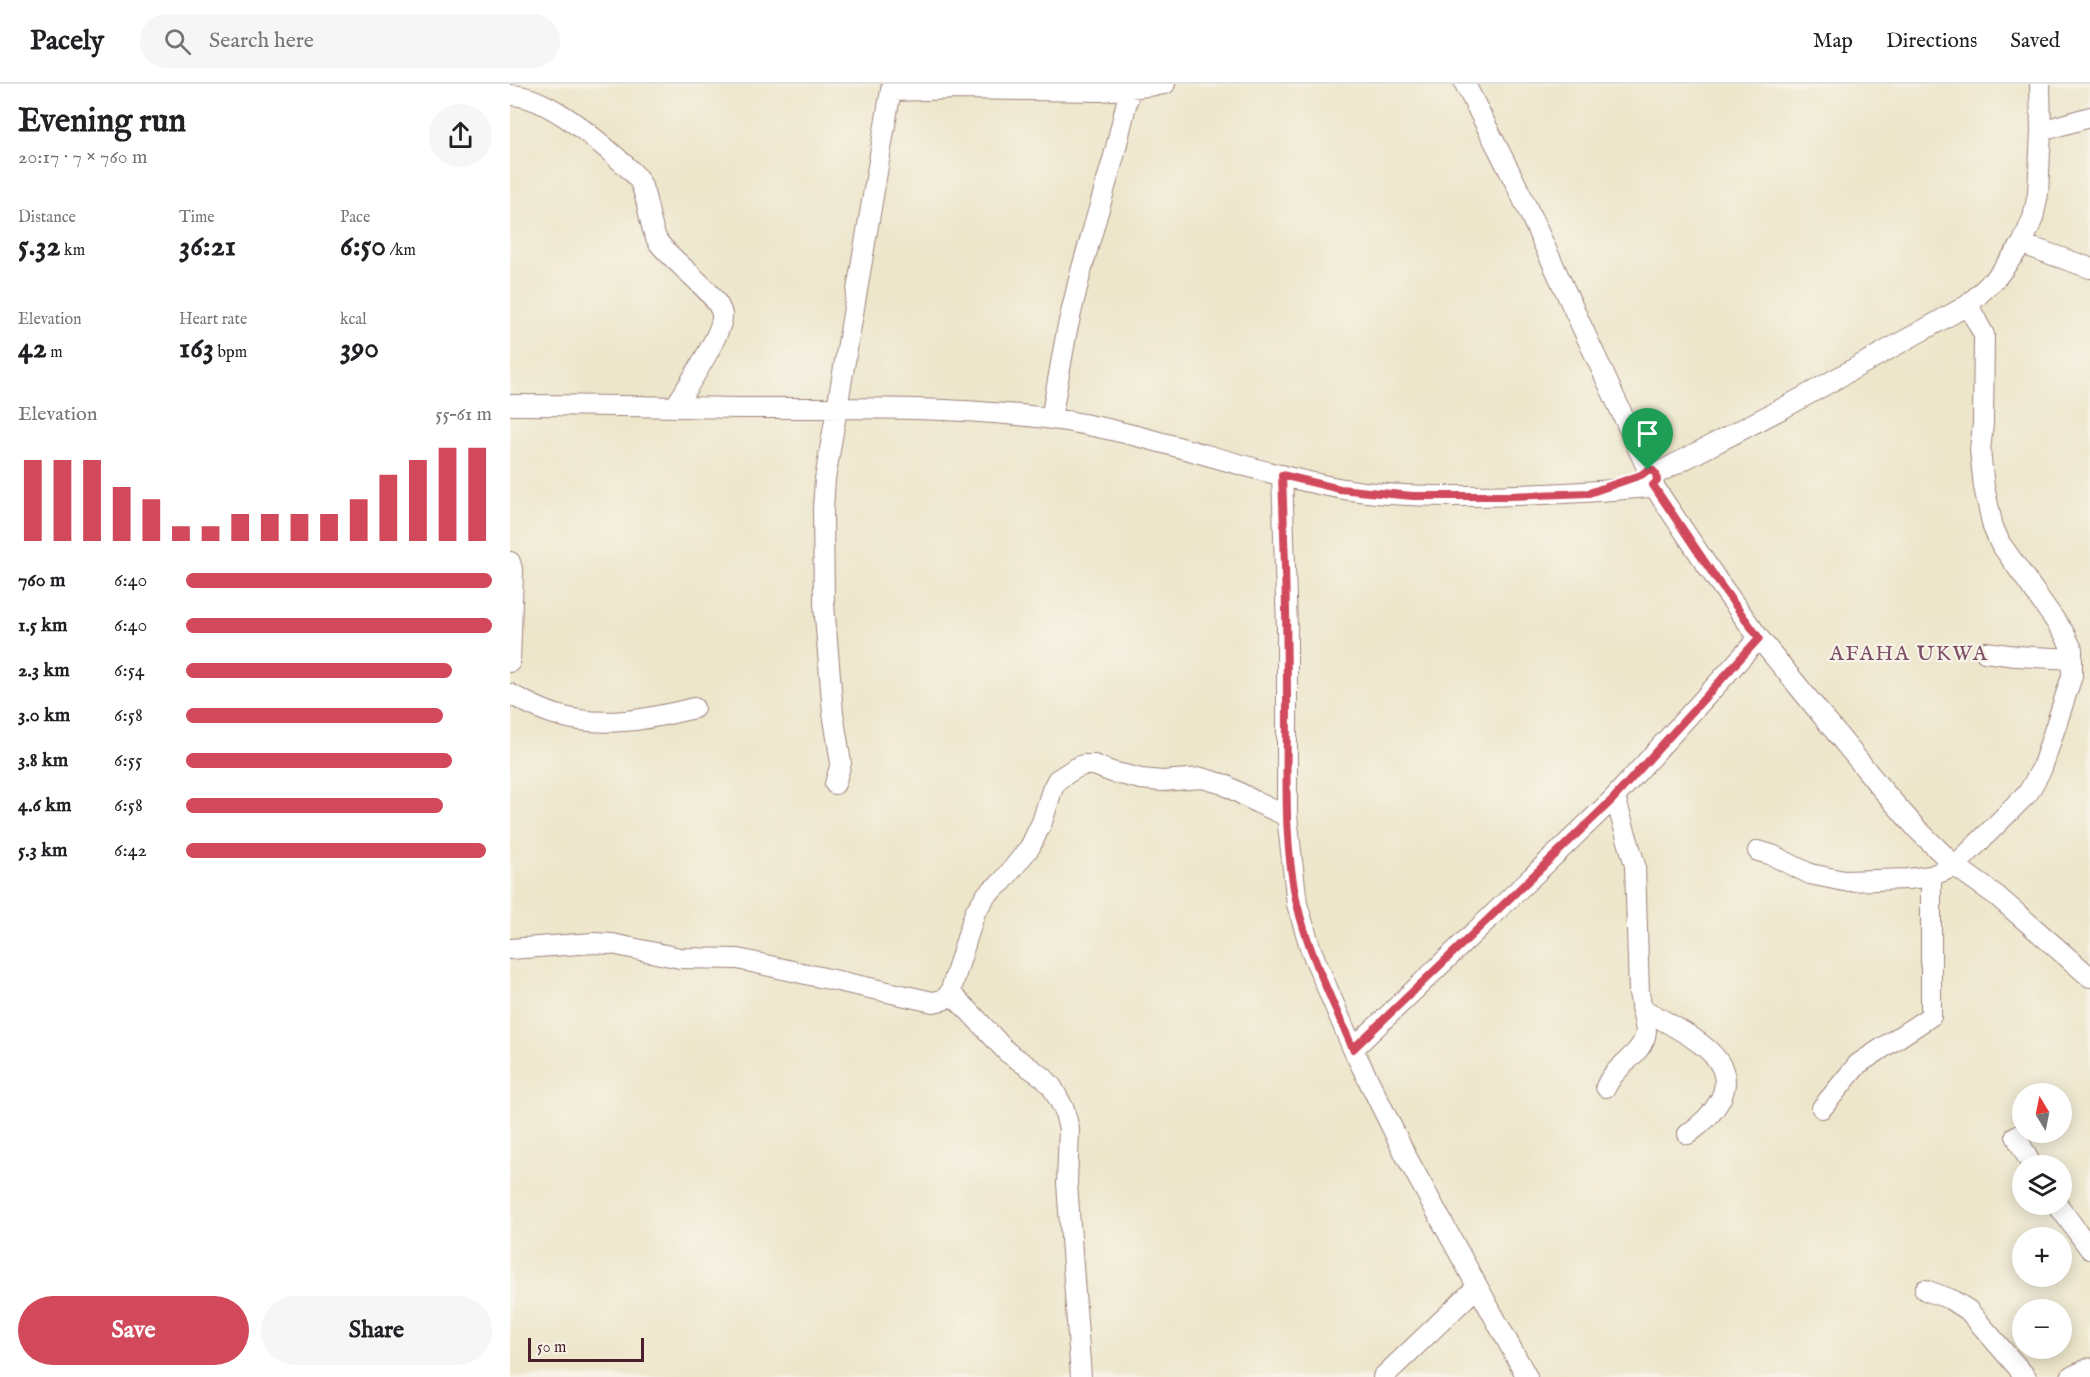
<!DOCTYPE html>
<html lang="en">
<head>
<meta charset="utf-8">
<style>
	body { margin:0; font-family:"IM FELL English",serif; background:#f6f6f6; color:#202124; height:100vh; display:flex; flex-direction:column; font-size:22px; white-space:nowrap }
	* { box-sizing:border-box; margin:0 }
	p { font-size:20px; color:#757577 }
	.icon { flex:none; width:33px; height:33px; fill:none; stroke:currentColor; stroke-width:2; stroke-linecap:round; stroke-linejoin:round }
	.map { position:relative; flex:1; overflow:hidden }
	.drawer { display:flex; flex-direction:column; background:#fff; width:510px }
	.drawer>* { flex:none }
	.needle { width:39px; rotate:350deg }
	.controls { position:absolute; left:1502px; top:999px; display:grid; gap:12px }
	.controls a { display:grid; place-items:center; width:60px; height:60px; border-radius:50%; background:#fff; box-shadow:0 3px 15px #0003; font-size:30px }
	.scale { position:absolute; left:18px; bottom:15px; width:116px; box-sizing:border-box; padding-left:6px; border:3px solid #4a1f2b; border-top:0; font-size:16px; line-height:21px; white-space:nowrap; color:#4a1f2b; -webkit-text-stroke:4px #f7f3e8; paint-order:stroke }
	.pin { position:absolute; display:grid; place-items:center; width:51px; height:51px; color:#fff; margin:-62px -26px; border-radius:50% 50% 50% 0; rotate:-45deg; box-shadow:0 0 6px #0007 }
	.pin .icon { rotate:45deg }
	.round { display:grid; place-items:center; flex:none; width:63px; height:63px; border-radius:32px; background:#f6f6f6 }
	.overview { display:flex; align-items:center; justify-content:space-between; height:102px; padding:0 18px }
	h1 { font-size:33px; font-weight:800; line-height:45px }
	.stats { display:grid; grid-template-columns:repeat(3,1fr); gap:9px; height:102px; padding:6px 18px }
	.stats div { display:grid; align-content:center }
	.stats b { font-size:30px; font-weight:800 }
	.stats small { font-size:16px; font-weight:400 }
	.stats p { font-size:16px }
	.chart { height:168px; padding:12px 18px }
	.chart p { display:flex; justify-content:space-between }
	.chart svg { width:100%; height:108px; margin-top:6px; stroke:#d1495b; stroke-width:6 }
	.cta { display:flex; gap:12px; margin-top:auto; padding:12px 18px }
	.cta a { flex:1; height:69px; border-radius:36px; background:#d1495b; color:#fff; font-size:24px; font-weight:800; line-height:69px; text-align:center }
	.cta a+a { background:#f6f6f6; color:#202124 }
	ul { padding:0 18px; list-style:none; font-size:20px }
	li { display:grid; grid-template-columns:96px 72px 1fr; align-items:center; height:45px }
	li i { height:15px; border-radius:8px; background:#d1495b }
	header { display:flex; align-items:center; gap:36px; box-sizing:border-box; height:84px; padding:0 30px; background:#fff; border-bottom:2px solid #e0e0e0 }
	header strong { font-size:28px }
	nav { display:flex; gap:33px; margin-inline-start:auto; font-size:21px }
	.search { width:420px; height:54px; background:#f6f6f6; display:flex; align-items:center; gap:15px; box-sizing:border-box; padding:0 21px; border-radius:33px; color:#757577; font-size:22px }
	main { display:flex; flex:1; min-height:0 }
	.map>svg:first-child { display:block }
</style>
</head>
<body>
<header>
<strong>Pacely</strong>
<div class="search"><svg class="icon" aria-label="search" viewBox="0 0 24 24"><circle cx="10" cy="10" r="6"/><path d="M15 15l6 6"/></svg>Search here</div>
<nav><a>Map</a><a>Directions</a><a>Saved</a></nav>
</header>
<main>
<section class="drawer">
<div class="overview"><div><h1>Evening run</h1><p>20:17 · 7 × 760 m</p></div><a class="round"><svg class="icon" aria-label="share" viewBox="0 0 24 24"><path d="M12 15V3M7 8l5-5 5 5M5 13v7h14v-7"/></svg></a></div>
<div class="stats">
<div><p>Distance</p><b>5.32<small> km</small></b></div>
<div><p>Time</p><b>36:21</b></div>
<div><p>Pace</p><b>6:50<small> /km</small></b></div>
</div>
<div class="stats">
<div><p>Elevation</p><b>42<small> m</small></b></div>
<div><p>Heart rate</p><b>163<small> bpm</small></b></div>
<div><p>kcal</p><b>390</b></div>
</div>
<div class="chart"><p><span>Elevation</span>55–61 m</p>
<svg viewBox="0 0 160 44" preserveAspectRatio="none"><path d="M5 44V11M15 44V11M25 44V11M35 44V22M45 44V27M55 44V38M65 44V38M75 44V33M85 44V33M95 44V33M105 44V33M115 44V27M125 44V17M135 44V11M145 44V6M155 44V6"/></svg>
</div>
<ul>
<li><b>760 m</b>6:40<i style="width:100%"></i></li>
<li><b>1.5 km</b>6:40<i style="width:100%"></i></li>
<li><b>2.3 km</b>6:54<i style="width:87%"></i></li>
<li><b>3.0 km</b>6:58<i style="width:84%"></i></li>
<li><b>3.8 km</b>6:55<i style="width:87%"></i></li>
<li><b>4.6 km</b>6:58<i style="width:84%"></i></li>
<li><b>5.3 km</b>6:42<i style="width:98%"></i></li>
</ul>
<div class="cta"><a>Save</a><a>Share</a></div>
</section>
<div class="map">
<svg width="1580" height="1293" viewBox="0 0 1580 1293">
	<rect width="100%" height="100%" fill="#f7f3e8"/>
	<filter id="ink" filterUnits="userSpaceOnUse"><feTurbulence type="fractalNoise" baseFrequency=".0167" numOctaves="2"/><feDisplacementMap in="SourceGraphic" scale="12" xChannelSelector="R" yChannelSelector="G"/><feConvolveMatrix kernelMatrix="1 2 1 2 8 2 1 2 1" color-interpolation-filters="sRGB"/></filter>
	<filter id="wash" filterUnits="userSpaceOnUse"><feTurbulence type="fractalNoise" baseFrequency=".008" numOctaves="4" result="noise"/><feDisplacementMap in="SourceGraphic" scale="24" xChannelSelector="R" yChannelSelector="G"/><feGaussianBlur stdDeviation="1.35" result="paint"/><feColorMatrix in="noise" values="0 0 0 0 0 0 0 0 0 0 0 0 0 0 0 0 0 1.4 0 .05"/><feComposite in="paint" operator="in"/></filter>
	<g filter="url(#wash)">
		<rect width="100%" height="100%" fill="#ede6cb"/>
	</g>
	<g filter="url(#ink)">
		<g fill="none" stroke-linecap="round" stroke-linejoin="round">
			<defs>
				<path id="minor" d="M955,0L1006,100L1138,386
					M382,7L450,5L592,7L655,0
					M0,11C34,11 80,50 105,72C113,80 125,88 130,98C139,116 139,145 149,159C162,177 210,211 212,231C214,248 175,306 165,323
					M1531,47L1580,33
					M1512,160L1580,184
					M0,321C79,321 158,323 237,324C336,324 437,322 536,334C636,347 730,386 828,404C866,411 905,412 943,412C1009,412 1073,409 1139,403
					M541,335L557,246L570,191L604,72L621,0
					M1146,390L1279,321L1458,221L1487,193L1512,160L1523,134L1528,110L1531,47L1530,0
					M772,391L777,545V732L787,820L801,866L843,965L896,1072L1017,1293
					M1143,401L1207,496L1249,554L1371,704L1407,745L1445,782L1487,812L1580,893
					M0,478L3,489L0,578
					M1475,568L1506,572L1562,575
					M0,610C15,618 30,626 47,631C92,645 140,635 184,624
					M325,700L331,679L323,629L314,520L313,425L315,395L382,0
					M1248,767L1262,771L1300,790L1334,797L1398,795L1421,792L1445,782L1518,709L1532,684L1562,592V565L1554,549L1490,459L1483,443L1474,403L1470,366L1473,340L1474,251L1458,221
					M0,865L83,859L102,860L170,874L228,875L423,918L433,916L440,909L465,828L477,810L492,798L520,763L532,738L542,706L547,696L564,685L573,681H584L602,688L631,695L652,697L692,694L713,700L748,719L777,732
					M440,909L460,928L497,968L533,993L542,1003L554,1025L559,1045L557,1099L571,1293
					M1131,924C1152,936 1195,957 1208,977C1228,1006 1200,1034 1178,1050
					M843,965L1102,716L1249,554
					M1096,1003C1104,981 1134,971 1136,947L1129,909L1125,781L1105,713
					M1312,1024L1348,980L1421,932V792
					M1506,1052L1522,1082
					M1547,1120L1580,1165
					M1415,1206L1440,1215L1458,1226L1516,1293
					M873,1293L967,1203
					M1561,1293L1580,1284"/>
			</defs>
			<use href="#minor" stroke="#9c827b" stroke-width="22"/>
			<use href="#minor" stroke="#fff" stroke-width="20"/>
		</g>
	</g>
	<g fill="none" stroke-linecap="round" stroke-linejoin="round" filter="url(#ink)">
		<defs>
			<path id="route" d="M1138,386H1142L1146,390L1147,397L1143,401L1207,496L1249,554L1102,716L843,965C823,918 799,870 787,820C773,757 777,689 777,624C777,546 775,469 772,391L830,405L859,408L903,412H1000L1079,409L1131,391Z"/>
		</defs>
		<use href="#route" stroke="#fff" stroke-width="12"/>
		<use href="#route" stroke="#d1495b" stroke-width="8"/>
	</g>
	<g text-anchor="middle" stroke-width="4.5" stroke-linejoin="round" paint-order="stroke">
		<g font-size="21" letter-spacing="1.5" fill="#7f4f66" stroke="#f7f3e8">
			<text x="1399" y="576">AFAHA UKWA</text>
		</g>
	</g>
</svg>
<div class="controls">
<a><svg class="needle" viewBox="-14 -14 28 28"><path d="M0-13l5 13h-10z" fill="#e53935"/><path d="M0 13l5-13h-10z" fill="#757577"/></svg></a>
<a><svg class="icon" aria-label="layers" viewBox="0 0 24 24"><path d="M12 4l9 5-9 5-9-5zM3 14l9 5 9-5"/></svg></a>
<a>+</a>
<a>−</a>
</div>
<div class="scale">50 m</div>
<div class="pin" style="left:1138px;top:386px;background:#1e9e55"><svg class="icon" aria-label="arrive" viewBox="0 0 24 24"><path d="M6 21V4h12l-3 4 3 4H6"/></svg></div>
</div>
</main>
</body>
</html>
